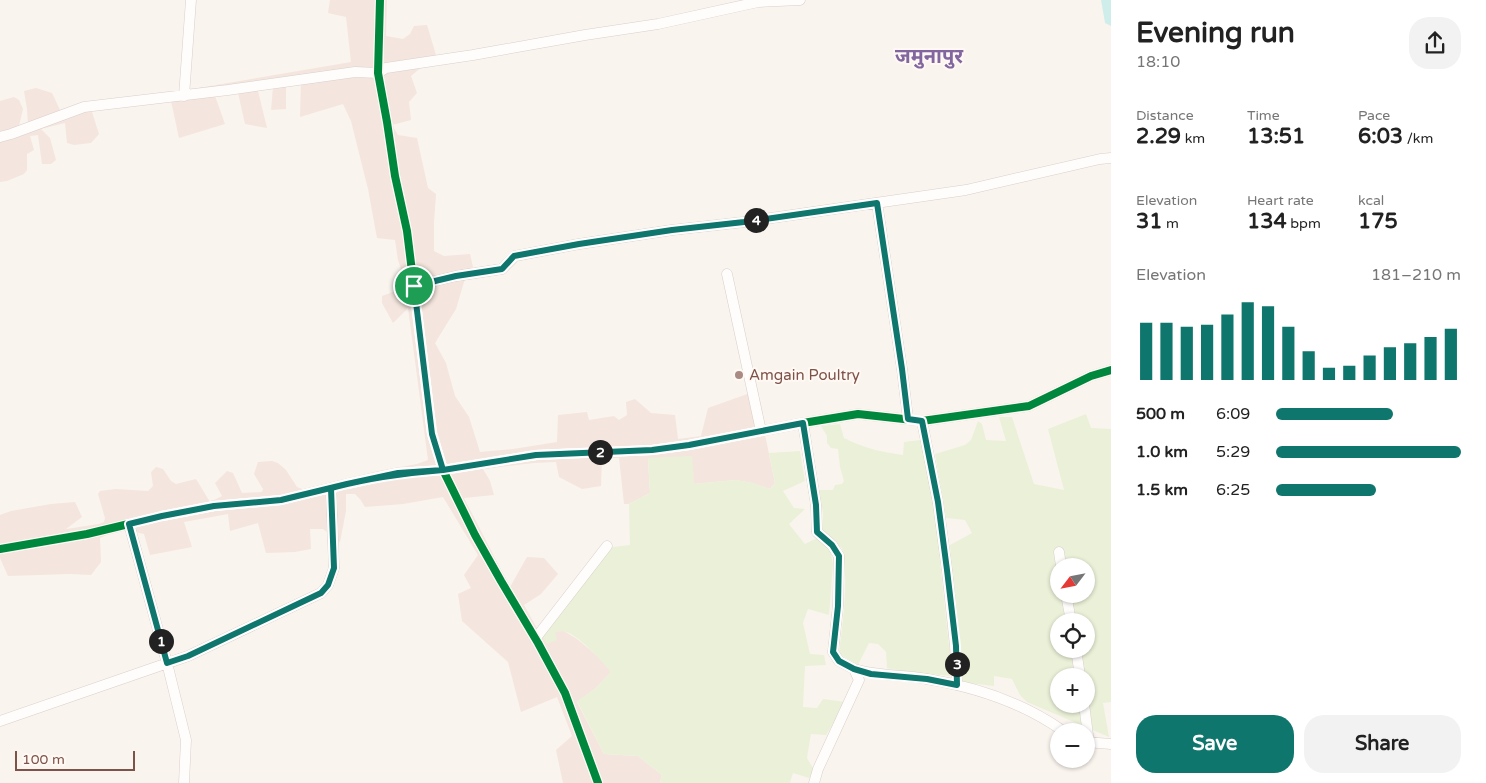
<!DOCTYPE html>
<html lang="en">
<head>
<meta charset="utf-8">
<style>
	body { margin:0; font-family:"Varela Round","Noto Sans Devanagari",sans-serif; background:#f2f2f2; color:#222; height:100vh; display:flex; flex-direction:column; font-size:19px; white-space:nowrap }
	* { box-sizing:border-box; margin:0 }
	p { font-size:16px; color:#767676 }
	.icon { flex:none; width:28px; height:28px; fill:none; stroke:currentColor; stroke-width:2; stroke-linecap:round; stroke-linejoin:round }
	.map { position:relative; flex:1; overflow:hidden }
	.side { display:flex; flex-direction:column; background:#fff; width:375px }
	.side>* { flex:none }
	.needle { width:32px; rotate:238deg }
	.controls { position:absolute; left:1050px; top:558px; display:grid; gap:10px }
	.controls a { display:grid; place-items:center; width:45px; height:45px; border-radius:50%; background:#fff; box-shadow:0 1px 4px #0004; font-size:25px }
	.scale { position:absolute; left:15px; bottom:12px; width:120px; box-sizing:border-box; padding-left:5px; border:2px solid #7d5349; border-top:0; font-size:14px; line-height:18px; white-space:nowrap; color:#7d5349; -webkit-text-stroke:4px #fff8f3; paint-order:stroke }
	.pin { position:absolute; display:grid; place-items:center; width:42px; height:42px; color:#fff; margin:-21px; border:2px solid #fff; border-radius:50%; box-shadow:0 1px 5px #0007 }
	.km { position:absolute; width:25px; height:25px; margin:-12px; border-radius:50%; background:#222; color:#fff; font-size:14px; line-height:25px; text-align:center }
	.round { display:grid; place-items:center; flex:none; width:52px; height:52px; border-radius:20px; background:#f2f2f2 }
	.head { display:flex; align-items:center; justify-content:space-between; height:85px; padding:0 25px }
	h1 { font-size:28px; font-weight:800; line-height:38px }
	.metrics { display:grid; grid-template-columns:repeat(3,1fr); gap:8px; height:85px; padding:5px 25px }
	.metrics div { display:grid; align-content:center }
	.metrics b { font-size:21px; font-weight:800 }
	.metrics small { font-size:14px; font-weight:400 }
	.metrics p { font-size:14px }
	.chart { height:140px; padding:10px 25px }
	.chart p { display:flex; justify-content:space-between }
	.chart svg { width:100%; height:90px; margin-top:5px; stroke:#0f766e; stroke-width:6 }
	.action { display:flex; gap:10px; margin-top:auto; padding:10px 25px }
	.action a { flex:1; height:58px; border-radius:20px; background:#0f766e; color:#fff; font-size:20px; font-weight:800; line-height:58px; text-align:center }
	.action a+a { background:#f2f2f2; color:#222 }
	ul { padding:0 25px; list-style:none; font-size:16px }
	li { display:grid; grid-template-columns:80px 60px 1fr; align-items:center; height:38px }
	li i { height:12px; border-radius:6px; background:#0f766e }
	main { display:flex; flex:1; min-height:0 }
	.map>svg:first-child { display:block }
</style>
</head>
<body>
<main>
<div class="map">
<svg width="1111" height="783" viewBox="0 0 1111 783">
	<rect width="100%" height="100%" fill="#faf4ee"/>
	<path fill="#f4e6de" d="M330,0H387L386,36L403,39L410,34L414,26L427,25L436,55L411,76L417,93L409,102L411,120L392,125L398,135L417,138L428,188L436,194L434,222V251L444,256L470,254L473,267L464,282L456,309L435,343L446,363L455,396L469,417L480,452L513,449L557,442L558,415L587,412L589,420L614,416L619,420L627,415L626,402L635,399L651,413L675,415L678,439L701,436L708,408L756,391L775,483L770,489L752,483L736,480L694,484L648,459L650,493L629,504H624L619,458H602L601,486L582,489L559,477L556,462L534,463L483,469L490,481L494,495L464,498L510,587L527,557L544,558L558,574L541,594L524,605L539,632L564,631L577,639L599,657L611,672L595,689L577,702L604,754L638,756L662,775L660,783H563L556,750L572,736L557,697L521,712L508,662L462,621L458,594L471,588L464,575L478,555L443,497L403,504L365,507L360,499L355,494H346V511L340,542L323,529H310L311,549L295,552L266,553L258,523L230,531L228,514L184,522L192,547L150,555L144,534L134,532L125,527L100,538L101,562L91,575L70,574L8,576L0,558V515L11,511L51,504L75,502L82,517L66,529L99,524L104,522L105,518L98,494L100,491L116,489L148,491L153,486L151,472L156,467L163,469L171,481L176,484L196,479L210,502L222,496L215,483L227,471L233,473L242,493L262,492L263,489L254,474L258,462L272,461L278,463L286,470L297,487L305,490L378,471L417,464L428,460L408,308L393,323L382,303V296L407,287L398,260L395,240L377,238L368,189L351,121L343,104L300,117L301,81L286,85V109L271,110L273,87L258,91L267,128L245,124L238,93L215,96L225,124L179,138L171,101L192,89L351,62L346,17L328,13Z
		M36,88L52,93L60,110L88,102L92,112L99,134L91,143L74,145L67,143L65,123L41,129L50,138L56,160L51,164H42L38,135L30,136L34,150L27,154V170L24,174L7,181L0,182V101L14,97L19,100L23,109L19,126L28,125L27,109L24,91Z"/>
	<path fill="#ebf1d8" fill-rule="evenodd" d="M1086,414L1091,428L1111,429V702L1103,703L1109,737L1027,702L1020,695L1012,679L994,676V686L961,682L950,545L972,533L965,520L946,518L935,454L965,445L971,440L978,421L982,424L986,440L1006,441L999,417H1012L1034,484L1064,490L1048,429ZM1059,566H1086V594H1059ZM1059,621H1086V649H1059ZM1059,676H1086V704H1059Z
		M840,424L844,438C864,448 881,452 903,455L904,442L920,440L932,483L952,676L906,672L887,668L886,652L878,644L869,643L858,665L839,654C843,619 849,582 842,548L822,533L823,513L819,490H833L835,485L842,484L844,481L840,467L838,449L831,448L827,443V436L821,426Z
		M800,451L805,481L783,491L794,508L805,509L789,524L805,544L817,538L830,549L833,564L829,615L808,609L803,623L810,654L824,655L826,665L805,666L803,707L817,708L823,699L846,702L826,735L811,734L807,758L814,770L809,778L793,773L790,783H660L662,775L638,756L604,754L577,701L595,689L611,672C602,661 577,633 563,631C560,631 558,631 555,632L557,640L547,644L539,632L613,547L630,545L629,504L650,493L648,458L692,456L694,484L736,480L753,483L770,489L775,483L769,453Z"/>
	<path fill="#cfeeeb" d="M1101,0H1111V26L1105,23Z"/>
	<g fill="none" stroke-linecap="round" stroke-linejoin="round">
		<defs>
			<path id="minor" d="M380,0L378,73L387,122L395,176L407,231L432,433L443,470L475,535L501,581L538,643L565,693L598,783
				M184,96L191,0
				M0,137L11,134L84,107L228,90L355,72L378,73L386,68L473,55L585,35L658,24L758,2L800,0
				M877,203L902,369L908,419
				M727,274L761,431
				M414,286L456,276L502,269L515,256L579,244L672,230L744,222L966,190L1100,159L1111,158
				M922,421L938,503L947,570L955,646L957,685
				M803,423L816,505L817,532L832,545L839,556L838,606L833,652L839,661L854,669L859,680L818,769L814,783
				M129,524L167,663L186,740L184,783
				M0,549L87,534L162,516L214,506L281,500L347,484L398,473L443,470L536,455L652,450L689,445L803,423L858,414L922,421L1029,406L1091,376L1111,370
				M1059,552L1061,566
				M1066,594L1071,621
				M535,639L607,546
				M1076,649L1080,676
				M854,669C878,676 903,675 927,679C976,687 1022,702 1063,731
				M1084,704L1089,743
				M0,721L188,656L321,593L328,585L334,568L331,488
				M1086,742L1111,744"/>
		</defs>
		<use href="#minor" stroke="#d9cfca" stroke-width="11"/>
		<use href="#minor" stroke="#fefdfc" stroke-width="10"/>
		<defs>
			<path id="cycleway" d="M380,0L378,73L387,122L395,176L407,231L432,433L443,470L475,535L501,581L538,643L565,693L598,783
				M0,549L87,534L162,516L214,506L281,500L347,484L398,473L443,470L536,455L652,450L689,445L803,423L858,414L922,421L1029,406L1091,376L1111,370"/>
		</defs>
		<use href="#cycleway" stroke="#fff8f3" stroke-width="11"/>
		<use href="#cycleway" stroke="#00873e" stroke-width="8"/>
	</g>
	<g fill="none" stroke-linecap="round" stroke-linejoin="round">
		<defs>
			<path id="route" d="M414,286L432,434L443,470C405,473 368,478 331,488L334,568L328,585L321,593L188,656L167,663L129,524L162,516L214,506L281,500L347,484L398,473L443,470L536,455L652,450L689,445L803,423L816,505L817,532L832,545L839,556L838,606L833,652L839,661L854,669L871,674L927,679L957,685L956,646L947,570L938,502L922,421L908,419L902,369L877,203L744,222L672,230L579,244L514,256L502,269L456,276L414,286"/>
		</defs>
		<use href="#route" stroke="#fff" stroke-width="10"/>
		<use href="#route" stroke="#0f766e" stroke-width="6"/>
	</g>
	<circle fill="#a98b83" stroke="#fff8f3" stroke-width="2" cx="739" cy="375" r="5"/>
	<g text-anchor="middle" stroke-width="4" stroke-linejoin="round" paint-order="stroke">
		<g font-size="15" fill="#7d5349" stroke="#fff8f3" text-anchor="start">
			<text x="749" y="380">Amgain Poultry</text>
		</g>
		<g font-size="20" font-weight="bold" fill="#8266a0" stroke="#fff8f3">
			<text x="929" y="63">जमुनापुर</text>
		</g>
	</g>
</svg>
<div class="controls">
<a><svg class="needle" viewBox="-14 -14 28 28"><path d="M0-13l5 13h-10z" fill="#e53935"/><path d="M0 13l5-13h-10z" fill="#767676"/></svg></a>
<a><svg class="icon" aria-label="locate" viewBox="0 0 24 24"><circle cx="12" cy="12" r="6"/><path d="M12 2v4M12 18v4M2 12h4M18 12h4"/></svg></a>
<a>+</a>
<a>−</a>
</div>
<div class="scale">100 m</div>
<div class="pin" style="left:414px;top:286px;background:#1e9e55"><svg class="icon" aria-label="arrive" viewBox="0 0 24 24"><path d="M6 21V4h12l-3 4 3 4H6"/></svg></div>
<b class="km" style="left:161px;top:641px">1</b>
<b class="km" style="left:600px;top:452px">2</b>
<b class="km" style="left:957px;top:664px">3</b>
<b class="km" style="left:756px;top:220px">4</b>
</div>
<section class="side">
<div class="head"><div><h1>Evening run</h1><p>18:10</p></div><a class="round"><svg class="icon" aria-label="share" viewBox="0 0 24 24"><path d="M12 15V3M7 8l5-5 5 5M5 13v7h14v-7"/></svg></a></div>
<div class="metrics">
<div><p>Distance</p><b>2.29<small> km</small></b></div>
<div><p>Time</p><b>13:51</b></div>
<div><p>Pace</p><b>6:03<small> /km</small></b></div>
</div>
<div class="metrics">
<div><p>Elevation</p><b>31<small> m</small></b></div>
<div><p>Heart rate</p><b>134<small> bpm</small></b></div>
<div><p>kcal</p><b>175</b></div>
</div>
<div class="chart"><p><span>Elevation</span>181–210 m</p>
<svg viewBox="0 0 160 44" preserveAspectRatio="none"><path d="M5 44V16M15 44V16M25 44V18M35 44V17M45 44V12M55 44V6M65 44V8M75 44V18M85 44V30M95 44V38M105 44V37M115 44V32M125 44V28M135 44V26M145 44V23M155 44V19"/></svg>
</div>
<ul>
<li><b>500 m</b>6:09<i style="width:63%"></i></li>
<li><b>1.0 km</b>5:29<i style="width:100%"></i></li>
<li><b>1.5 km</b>6:25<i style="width:54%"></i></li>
</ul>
<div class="action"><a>Save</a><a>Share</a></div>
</section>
</main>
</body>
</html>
